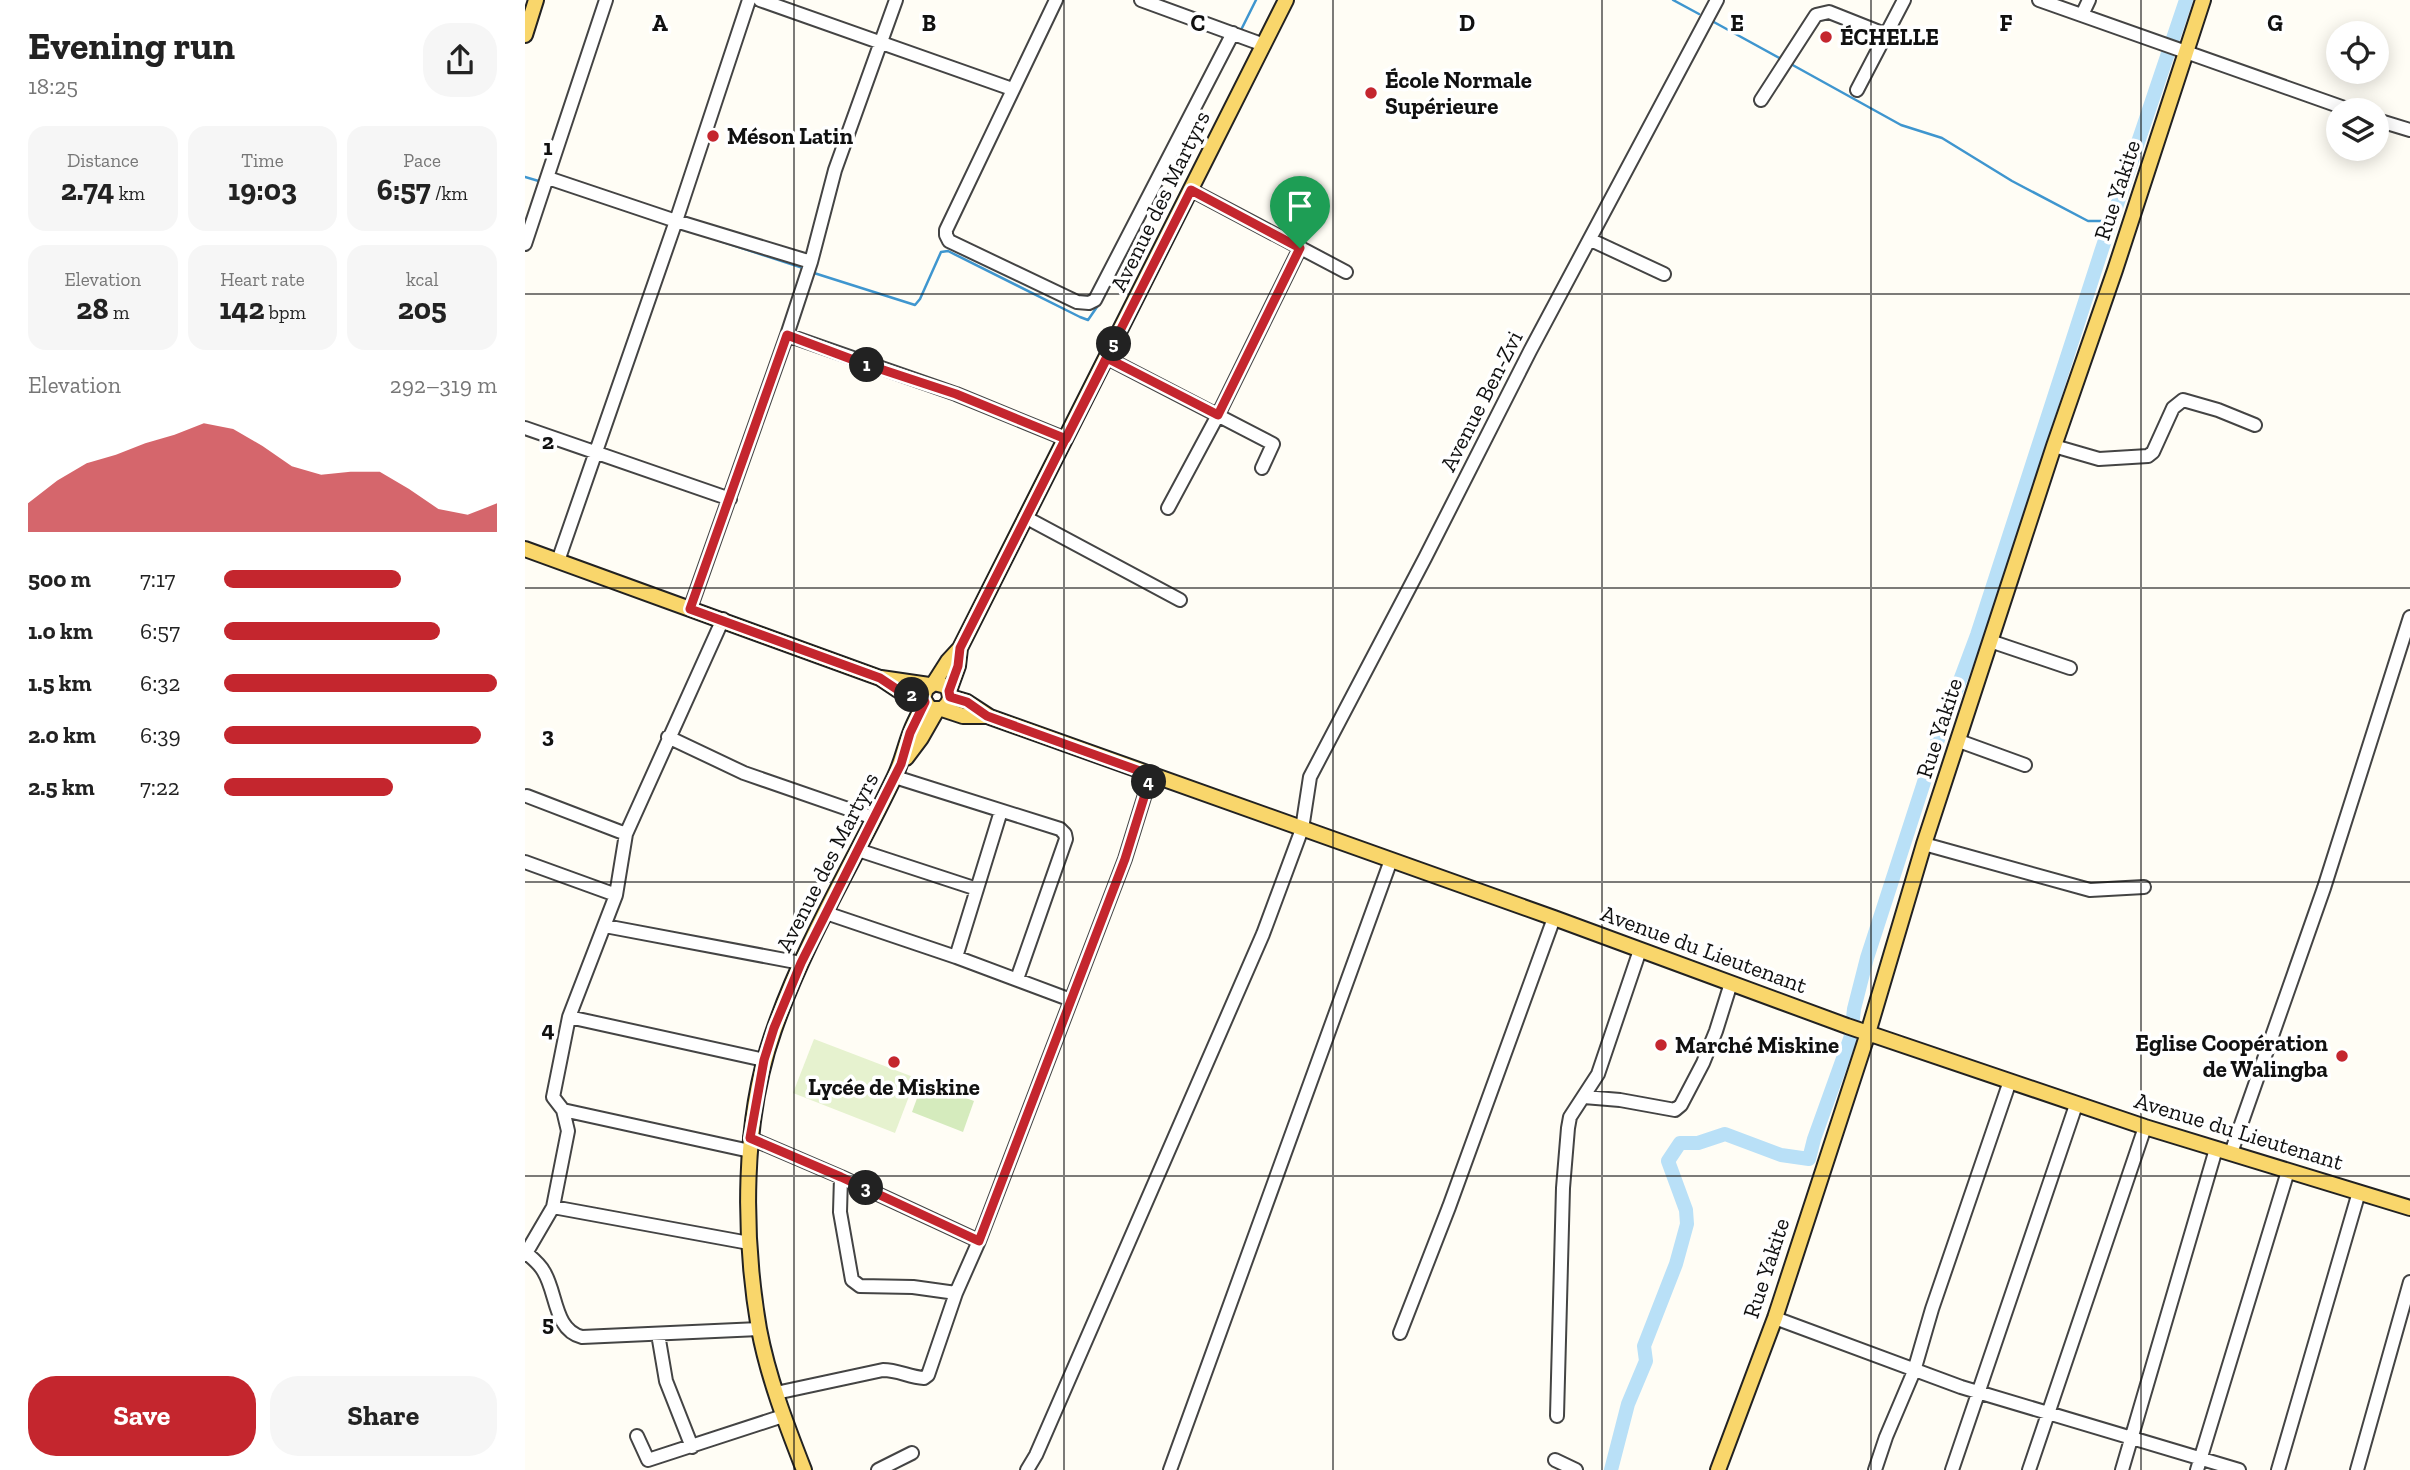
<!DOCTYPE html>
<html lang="en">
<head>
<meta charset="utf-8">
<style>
	body { margin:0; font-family:"Zilla Slab",serif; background:#f6f6f6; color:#222; height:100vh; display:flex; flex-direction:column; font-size:26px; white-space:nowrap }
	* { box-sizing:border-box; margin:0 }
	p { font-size:23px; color:#767676 }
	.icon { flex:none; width:38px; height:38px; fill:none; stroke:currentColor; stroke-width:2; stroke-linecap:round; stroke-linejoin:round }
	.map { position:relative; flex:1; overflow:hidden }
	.side { display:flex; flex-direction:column; background:#fff; width:525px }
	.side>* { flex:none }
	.controls { position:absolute; left:1801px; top:21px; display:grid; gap:14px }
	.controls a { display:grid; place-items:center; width:63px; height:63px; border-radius:50%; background:#fff; box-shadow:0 4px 18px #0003; font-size:35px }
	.pin { position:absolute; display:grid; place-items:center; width:60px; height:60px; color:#fff; margin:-72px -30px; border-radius:50% 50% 50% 0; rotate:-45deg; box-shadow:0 0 7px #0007 }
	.pin .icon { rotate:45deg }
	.km { position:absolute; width:35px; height:35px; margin:-18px; border-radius:50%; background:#222; color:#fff; font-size:19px; line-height:35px; text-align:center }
	.round { display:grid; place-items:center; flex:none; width:74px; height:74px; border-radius:28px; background:#f6f6f6 }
	.overview { display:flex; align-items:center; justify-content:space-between; height:119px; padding:0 28px }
	h1 { font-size:38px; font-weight:800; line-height:52px }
	.figures { display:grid; grid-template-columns:repeat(3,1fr); gap:10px; height:119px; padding:7px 28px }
	.figures div { display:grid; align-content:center; border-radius:18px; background:#f6f6f6; text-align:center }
	.figures b { font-size:30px; font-weight:800 }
	.figures small { font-size:19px; font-weight:400 }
	.figures p { font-size:19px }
	.chart { height:196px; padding:14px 28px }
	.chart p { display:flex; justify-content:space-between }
	.chart svg { width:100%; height:126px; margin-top:7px; fill:#c4262e; opacity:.7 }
	.action { display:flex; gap:14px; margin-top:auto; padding:14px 28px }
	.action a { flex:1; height:80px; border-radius:28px; background:#c4262e; color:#fff; font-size:28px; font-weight:800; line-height:80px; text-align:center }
	.action a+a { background:#f6f6f6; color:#222 }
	ul { padding:0 28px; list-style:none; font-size:23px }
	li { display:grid; grid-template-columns:112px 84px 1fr; align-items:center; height:52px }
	li i { height:18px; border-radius:9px; background:#c4262e }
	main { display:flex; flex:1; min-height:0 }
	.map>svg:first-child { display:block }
</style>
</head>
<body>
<main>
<section class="side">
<div class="overview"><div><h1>Evening run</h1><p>18:25</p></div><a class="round"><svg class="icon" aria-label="share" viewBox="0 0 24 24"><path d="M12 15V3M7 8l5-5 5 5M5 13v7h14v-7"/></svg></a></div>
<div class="figures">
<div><p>Distance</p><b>2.74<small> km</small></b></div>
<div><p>Time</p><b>19:03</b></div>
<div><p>Pace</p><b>6:57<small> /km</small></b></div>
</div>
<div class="figures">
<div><p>Elevation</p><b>28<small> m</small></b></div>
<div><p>Heart rate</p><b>142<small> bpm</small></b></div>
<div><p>kcal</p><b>205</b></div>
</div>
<div class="chart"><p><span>Elevation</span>292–319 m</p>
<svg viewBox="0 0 160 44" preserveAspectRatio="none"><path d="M0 44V34L10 26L20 20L30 17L40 13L50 10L60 6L70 8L80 14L90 21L100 24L110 23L120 23L130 29L140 36L150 38L160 34V44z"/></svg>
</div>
<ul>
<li><b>500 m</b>7:17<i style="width:65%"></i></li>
<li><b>1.0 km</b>6:57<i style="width:79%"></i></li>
<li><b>1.5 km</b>6:32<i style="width:100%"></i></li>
<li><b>2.0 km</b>6:39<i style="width:94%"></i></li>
<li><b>2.5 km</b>7:22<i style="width:62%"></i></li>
</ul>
<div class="action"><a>Save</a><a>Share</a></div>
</section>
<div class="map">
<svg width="1885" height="1470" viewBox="0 0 1885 1470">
	<rect width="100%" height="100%" fill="#fffdf5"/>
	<path fill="#d5ebbd" d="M398,1082L449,1101L438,1132L387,1112Z"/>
	<path fill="#e6f2cf" d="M289,1039L391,1078L370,1133L268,1093Z"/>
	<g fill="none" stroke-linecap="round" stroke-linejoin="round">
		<path stroke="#3f96cf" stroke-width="2.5" d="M1148,0L1174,14
			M1187,21L1258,60
			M716,30L731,0
			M1264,63L1376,125L1417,138L1487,181L1563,221H1587
			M0,177L17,182
			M608,239L711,40
			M195,241L278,268
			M289,273L390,305L395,299L416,252L423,251L555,317L563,320L574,304"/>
		<path stroke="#b9e0f7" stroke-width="14" d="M1086,1470L1103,1404L1121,1361L1119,1346L1151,1264L1162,1224L1161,1210L1143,1161L1155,1143H1173L1200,1134L1256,1155L1284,1159L1289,1139L1326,1036L1329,1009L1342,958L1412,742L1452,635L1576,252L1661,0"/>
		<defs>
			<path id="minor" d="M235,0L487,89
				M531,0L421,230V235L424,241L552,302L564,303L570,300L708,33
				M616,0L739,45
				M1514,0L1825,110
				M1557,15L1564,0
				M1332,90L1379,0
				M1236,100L1291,15L1304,12L1362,35
				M1852,120L1885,130
				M23,178L151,221L286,262
				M666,190L821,272
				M1066,240L1139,274
				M0,244L81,0
				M262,335L431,394L541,439
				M582,358L748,444L737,468
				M0,428L205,499
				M1529,446L1574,459L1623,456L1628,452L1648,408L1658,400L1693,410L1730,425
				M643,508L693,415L775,248
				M500,517L655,600
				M33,561L151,221L224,0
				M165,609L262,335L286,262L310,170L371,0
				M1465,641L1545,668
				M143,737L219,773L349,818
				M1434,741L1500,765
				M370,777L535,829L540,834L541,839L492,979
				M2,796L101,834
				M1399,844L1565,890L1619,887
				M333,850L452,889
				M0,862L91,895
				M301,913L431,957L546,1000
				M80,926L276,963
				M431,957L476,811
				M44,1017L239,1060
				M1059,1097L1095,1100L1150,1110L1156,1105L1178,1063L1191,1031L1206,983
				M38,1110L225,1151
				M225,1138L316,1177L454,1241
				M1706,1153L1799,888L1885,617
				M316,1177L315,1212L327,1280L335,1286L388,1287L431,1293
				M28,1207L43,1131L38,1110L28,1097L44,1017L91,895L101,834L198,619
				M0,1252C7,1258 15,1264 19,1272C32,1293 29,1330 57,1337L234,1329
				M0,1255L28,1207L224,1243
				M1250,1318L1436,1387L1714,1470
				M875,1333L924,1207L1029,918
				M133,1334L141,1381L167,1447
				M251,1393L358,1370C373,1370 384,1377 399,1378L403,1375L431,1293L454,1241L600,859L626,775
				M1032,1416L1038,1188L1043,1128L1045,1117L1073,1074L1115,950
				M112,1436L123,1460L258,1416
				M1030,1460L1051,1470
				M353,1470L387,1453
				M502,1470L511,1455L738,934L777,829L785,777L900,558L1005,351L1192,0
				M645,1470L866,860
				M1350,1470L1361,1437L1389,1371L1407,1309L1485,1081
				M1427,1470L1551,1105
				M1504,1470L1620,1127
				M1597,1470L1691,1149
				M1672,1470L1763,1171
				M1753,1470L1834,1192
				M1832,1470L1885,1282"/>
			<path id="major" d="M0,35L11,0
				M0,549L355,678L373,690L398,698
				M356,678L404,685
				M409,683L423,661L435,648L761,0
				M424,691L433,666L435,648
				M425,697L442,702L465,717L1029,918L1322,1026L1620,1127L1885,1208
				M417,709C426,703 427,695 421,686L409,683L401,689L398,698L403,706L407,709H417L438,716H462
				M381,758L396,738L412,710
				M279,1470C261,1424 243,1377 234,1329C218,1235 217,1120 249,1030C280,941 330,860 370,776C377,762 380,746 386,731C390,721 395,712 400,702
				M1193,1470L1250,1318L1343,1033L1399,844L1529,446L1590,270L1678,0"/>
		</defs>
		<use href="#minor" stroke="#444" stroke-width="16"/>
		<use href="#major" stroke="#222" stroke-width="18"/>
		<use href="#minor" stroke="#fff" stroke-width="12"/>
		<use href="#major" stroke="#f9d66b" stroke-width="14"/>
	</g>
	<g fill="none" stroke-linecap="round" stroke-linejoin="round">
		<defs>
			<path id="route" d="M775,248L693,415L582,358L541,439L431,394L334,362L262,335L165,609L355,678L373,690L398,698L400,702L385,733L376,764L276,963L249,1028L239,1060L225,1138L316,1177L454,1241L600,859L626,775L462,716L442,702L425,697L424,691L433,666L435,648L666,190L775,248"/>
		</defs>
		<use href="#route" stroke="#fff" stroke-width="14"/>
		<use href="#route" stroke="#c4262e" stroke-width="9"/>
	</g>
	<path fill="none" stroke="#111" stroke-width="2" stroke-opacity="0.55" d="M269,0V1470M539,0V1470M808,0V1470M1077,0V1470M1346,0V1470M1616,0V1470M0,294H1885M0,588H1885M0,882H1885M0,1176H1885"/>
	<g fill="#c4262e" stroke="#fff" stroke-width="2.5">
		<circle cx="1301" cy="37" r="7"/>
		<circle cx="846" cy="93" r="7"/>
		<circle cx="188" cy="136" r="7"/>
		<circle cx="1136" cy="1045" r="7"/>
		<circle cx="1817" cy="1056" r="7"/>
		<circle cx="369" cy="1062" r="7"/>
	</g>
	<g text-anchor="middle" stroke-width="7" stroke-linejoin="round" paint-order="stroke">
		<g font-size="23" font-weight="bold" fill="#111" stroke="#fff" text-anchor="start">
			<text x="1315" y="45">ÉCHELLE</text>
			<text x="860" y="88">École Normale<tspan x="860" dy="26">Supérieure</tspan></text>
			<text x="202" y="144">Méson Latin</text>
			<text x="1803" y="1051" text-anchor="end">Eglise Coopération<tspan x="1803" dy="26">de Walingba</tspan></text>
			<text x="1150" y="1053">Marché Miskine</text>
			<text x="369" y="1095" text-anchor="middle">Lycée de Miskine</text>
		</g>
		<g font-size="23" fill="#111" stroke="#fff">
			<text transform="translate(1592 190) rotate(-72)" y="8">Rue Yakite</text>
			<text transform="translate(635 201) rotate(-64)" y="8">Avenue des Martyrs</text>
			<text transform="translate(956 401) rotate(-63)" y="8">Avenue Ben-Zvi</text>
			<text transform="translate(1414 728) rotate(-72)" y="8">Rue Yakite</text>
			<text transform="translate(302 862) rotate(-63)" y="8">Avenue des Martyrs</text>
			<text transform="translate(1179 949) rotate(20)" y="8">Avenue du Lieutenant</text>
			<text transform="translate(1714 1131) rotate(17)" y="8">Avenue du Lieutenant</text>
			<text transform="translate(1241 1268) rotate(-72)" y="8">Rue Yakite</text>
		</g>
	</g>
	<g font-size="23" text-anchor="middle" font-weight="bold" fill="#111" stroke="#fff" stroke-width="7" stroke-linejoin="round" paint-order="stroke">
		<text x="135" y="31">A</text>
		<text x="404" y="31">B</text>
		<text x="673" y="31">C</text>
		<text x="942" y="31">D</text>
		<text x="1212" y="31">E</text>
		<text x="1481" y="31">F</text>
		<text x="1750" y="31">G</text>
		<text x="23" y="155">1</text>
		<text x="23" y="449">2</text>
		<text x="23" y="743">3</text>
		<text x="23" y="1037">4</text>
		<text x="23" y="1331">5</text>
	</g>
</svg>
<div class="controls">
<a><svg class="icon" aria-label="locate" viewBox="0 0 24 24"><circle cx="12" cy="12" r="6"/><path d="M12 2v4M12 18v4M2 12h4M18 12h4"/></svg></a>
<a><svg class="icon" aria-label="layers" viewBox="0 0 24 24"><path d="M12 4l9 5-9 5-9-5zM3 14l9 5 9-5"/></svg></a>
</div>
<div class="pin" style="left:775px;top:248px;background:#1e9e55"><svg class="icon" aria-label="arrive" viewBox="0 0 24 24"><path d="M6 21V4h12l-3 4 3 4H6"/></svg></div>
<b class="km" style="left:342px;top:365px">1</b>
<b class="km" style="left:387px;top:695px">2</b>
<b class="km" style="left:341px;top:1188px">3</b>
<b class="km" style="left:624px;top:782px">4</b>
<b class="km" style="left:589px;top:344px">5</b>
</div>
</main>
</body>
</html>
